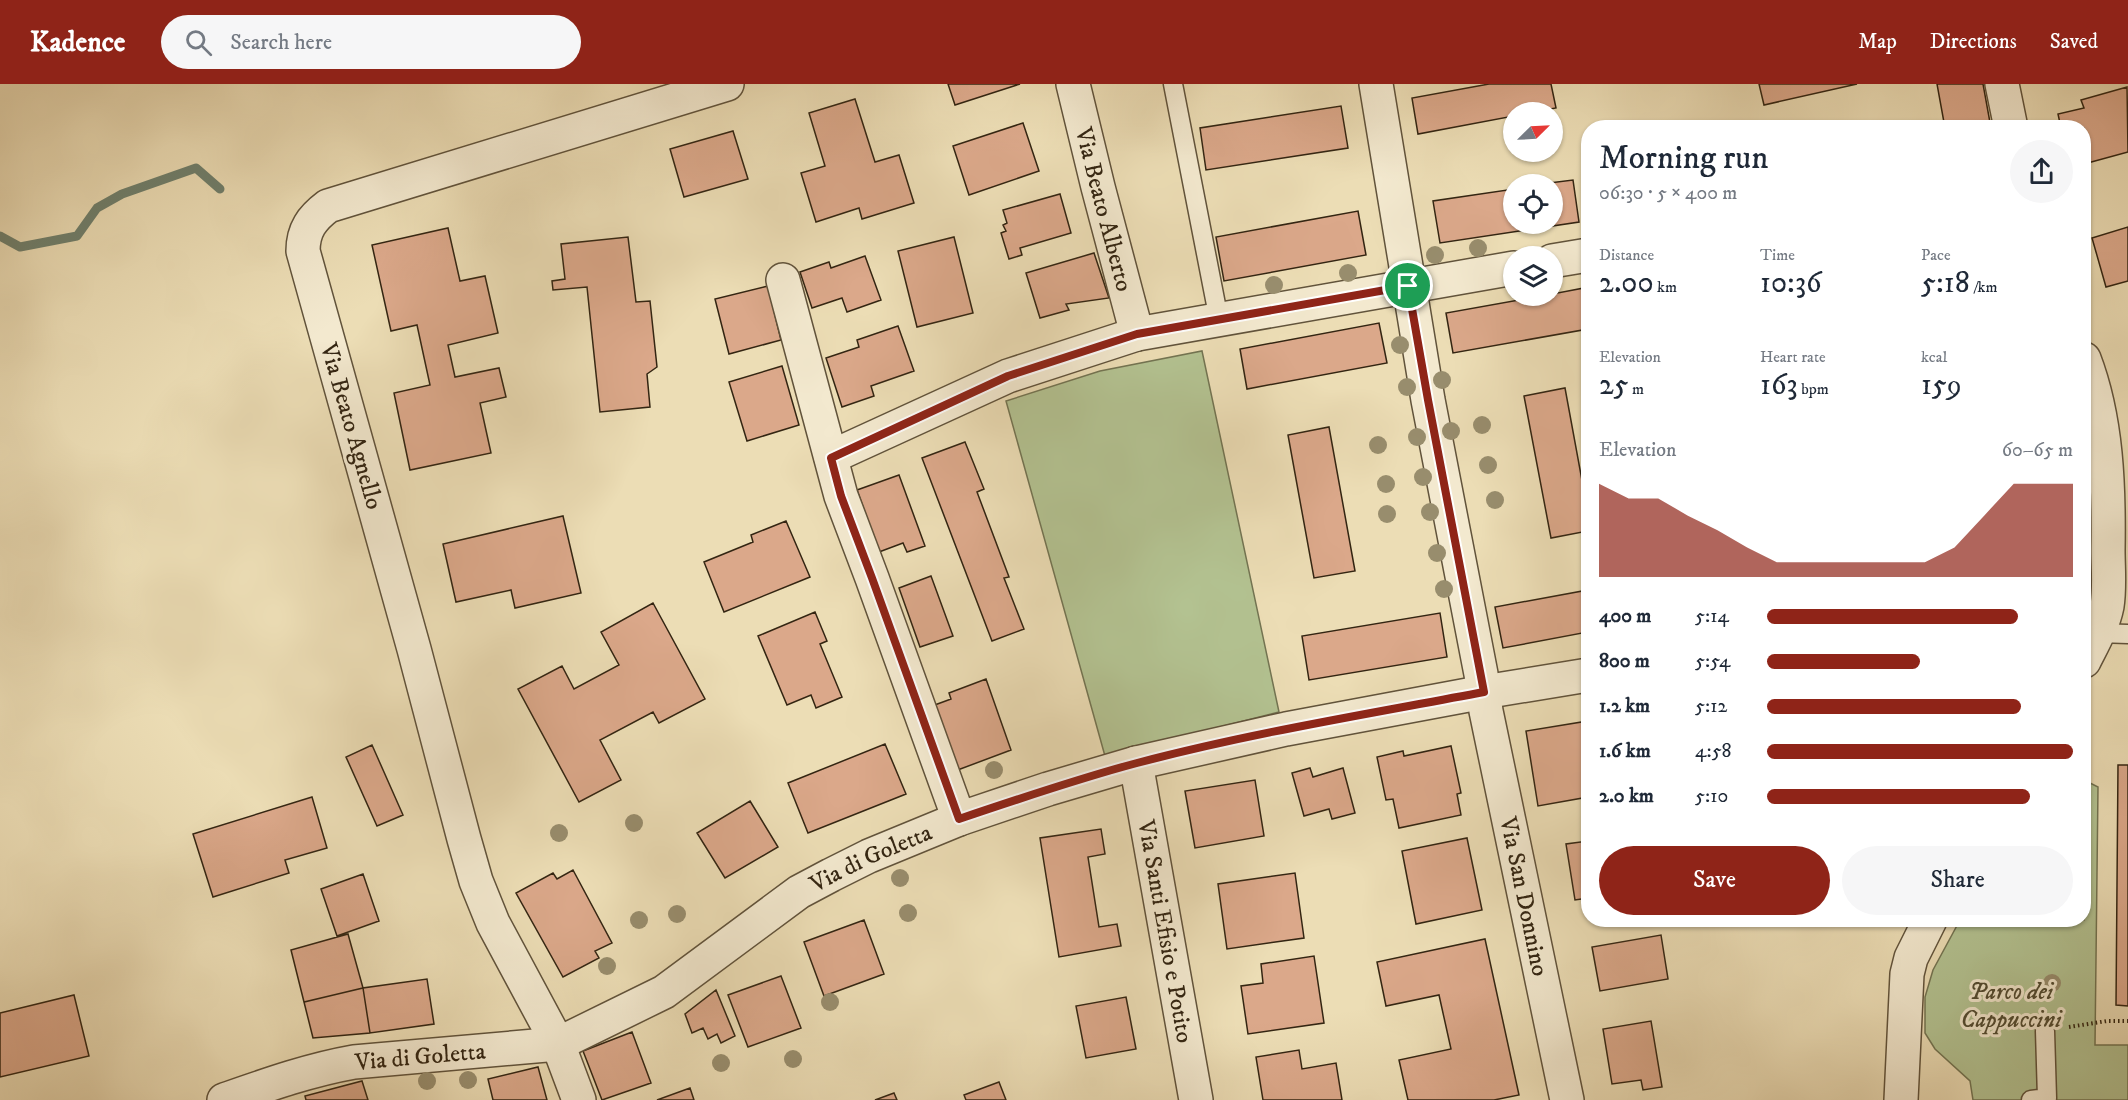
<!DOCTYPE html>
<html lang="en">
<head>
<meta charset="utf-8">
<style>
	body { margin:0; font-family:"IM FELL DW Pica",serif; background:#f6f6f7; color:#1f2937; height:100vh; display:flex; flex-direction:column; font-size:22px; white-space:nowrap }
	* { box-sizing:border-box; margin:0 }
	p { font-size:20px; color:#747a83 }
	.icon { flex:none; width:33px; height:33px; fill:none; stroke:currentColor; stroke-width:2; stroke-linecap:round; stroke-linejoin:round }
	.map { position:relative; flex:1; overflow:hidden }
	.sheet { position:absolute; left:1581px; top:36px; width:510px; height:807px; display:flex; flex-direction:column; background:#fff; border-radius:24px; box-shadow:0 2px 4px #0004 }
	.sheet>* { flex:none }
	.needle { width:39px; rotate:66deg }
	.tools { position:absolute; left:1503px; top:18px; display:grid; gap:12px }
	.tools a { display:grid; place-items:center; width:60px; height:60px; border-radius:50%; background:#fff; box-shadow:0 2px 4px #0004; font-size:30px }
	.pin { position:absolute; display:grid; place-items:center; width:51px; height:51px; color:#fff; margin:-26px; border:3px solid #fff; border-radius:50%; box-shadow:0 2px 6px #0007 }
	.round { display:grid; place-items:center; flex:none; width:63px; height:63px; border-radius:32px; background:#f6f6f7 }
	.head { display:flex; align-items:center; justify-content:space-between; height:102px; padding:0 18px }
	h1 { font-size:33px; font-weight:600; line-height:45px }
	.figures { display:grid; grid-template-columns:repeat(3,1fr); gap:9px; height:102px; padding:6px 18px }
	.figures div { display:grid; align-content:center }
	.figures b { font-size:30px; font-weight:600 }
	.figures small { font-size:16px; font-weight:400 }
	.figures p { font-size:16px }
	.chart { height:168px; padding:12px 18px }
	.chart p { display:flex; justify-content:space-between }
	.chart svg { width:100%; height:108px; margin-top:6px; fill:#8f2418; opacity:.7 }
	.primary-button { display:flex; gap:12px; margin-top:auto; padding:12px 18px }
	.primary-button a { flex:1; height:69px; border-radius:36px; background:#8f2418; color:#fff; font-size:24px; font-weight:600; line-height:69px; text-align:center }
	.primary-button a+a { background:#f6f6f7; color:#1f2937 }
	ul { padding:0 18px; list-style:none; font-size:20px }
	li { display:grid; grid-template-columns:96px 72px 1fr; align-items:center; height:45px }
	li i { height:15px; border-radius:8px; background:#8f2418 }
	header { display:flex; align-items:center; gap:36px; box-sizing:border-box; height:84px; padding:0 30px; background:#8f2418; color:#fff }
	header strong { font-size:28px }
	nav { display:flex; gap:33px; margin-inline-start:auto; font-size:21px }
	.search { width:420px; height:54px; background:#f6f6f7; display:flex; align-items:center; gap:15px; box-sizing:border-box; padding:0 21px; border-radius:33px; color:#747a83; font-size:22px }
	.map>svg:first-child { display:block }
</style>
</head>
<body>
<header>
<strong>Kadence</strong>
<div class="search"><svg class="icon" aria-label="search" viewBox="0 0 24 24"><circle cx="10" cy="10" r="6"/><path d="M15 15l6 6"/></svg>Search here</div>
<nav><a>Map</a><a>Directions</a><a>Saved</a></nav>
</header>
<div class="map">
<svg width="2128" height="1016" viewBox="0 0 2128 1016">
	<rect width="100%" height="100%" fill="#ecddb5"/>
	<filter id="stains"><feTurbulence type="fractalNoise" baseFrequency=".00333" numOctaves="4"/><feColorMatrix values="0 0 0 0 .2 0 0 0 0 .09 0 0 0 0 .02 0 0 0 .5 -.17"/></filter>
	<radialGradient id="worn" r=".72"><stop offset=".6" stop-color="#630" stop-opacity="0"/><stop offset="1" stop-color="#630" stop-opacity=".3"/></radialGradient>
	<path fill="#b3c291" stroke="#737452" stroke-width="1.5" d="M1202,267L1279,628L1105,672L1006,317L1100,287Z
		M2084,696L2098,703L2095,961H2128V1016H1973L1970,997L1935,965L1925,949V913L1933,886L1960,836H2084Z"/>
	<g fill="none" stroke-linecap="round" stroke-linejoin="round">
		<path stroke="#70806d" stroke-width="9" d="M0,152L20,163L77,152L97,124L122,110L196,84L220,105"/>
	</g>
	<path fill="#dba88a" stroke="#332512" stroke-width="1.5" d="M948,0H1020L955,21Z
		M1489,0H1551L1556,24L1534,28H1514V32L1418,50L1412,14Z
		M1759,0H1857L1764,21Z
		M1937,0H1983L1991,44H1945Z
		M2127,3L2128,68L2084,80V44H2061L2058,30L2084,24L2081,16Z
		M855,15L875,78L899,71L914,119L862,135L859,124L816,138L801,89L825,82L809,29Z
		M1341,22L1348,64L1206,86L1200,44Z
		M1910,37L1911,44H1866Z
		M1023,39L1039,87L969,111L953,62Z
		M733,47L748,95L684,113L670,65Z
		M1573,96L1579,138L1440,159L1433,117L1514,105V140H1552V100H1541Z
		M1060,110L1071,149L1020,164L1022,171L1009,175L1001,149L1006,147L1003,141L1007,139L1003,126Z
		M1358,127L1366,171L1224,197L1216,153Z
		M2128,143V197L2106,203L2092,154Z
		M448,144L460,197L485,192L498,249L448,261L455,293L499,284L506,313L480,319L491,369L410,386L394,309L430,301L417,241L391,247L372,161Z
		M628,153L636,218L650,217L657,283L647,290L650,323L600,328L587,203L553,206L552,197L565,195L561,160Z
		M954,153L973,229L917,243L898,167Z
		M1094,169L1109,214L1066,220L1069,226L1040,234L1026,189Z
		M865,172L881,216L847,228L842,214L812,224L800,188L829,178L831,184Z
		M768,202L781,256L729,270L715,215Z
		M1584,204L1588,229V245L1453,269L1446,229L1542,212H1552V210Z
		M1379,239L1387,279L1247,305L1240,265Z
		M898,242L914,287L871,302L874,312L842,323L826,274L859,263L857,256Z
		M782,282L799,341L747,357L729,298Z
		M1565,304L1588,429V447L1551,454L1524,312Z
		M1329,343L1355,487L1314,494L1288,351Z
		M965,358L984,405L977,408L1009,493L1004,494L1024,545L992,557L922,374Z
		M899,391L925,462L907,468L903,459L879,468L857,406Z
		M563,432L581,509L515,524L511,506L456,518L443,460Z
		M786,437L810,493L724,528L704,478L753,458L751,451Z
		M931,492L953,552L920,563L899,504Z
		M1588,506V548L1503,564L1495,523Z
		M653,519L705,615L659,639L653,628L600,656L621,696L579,718L518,605L562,582L574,605L619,581L601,548Z
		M815,528L827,557L820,560L842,613L816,624L811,611L787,621L758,552Z
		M1440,529L1447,573L1309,596L1302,552Z
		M986,595L1011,666L955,687L932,622L951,615L949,609Z
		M1588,637V713L1538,722L1526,647Z
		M885,660L906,710L808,749L788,699Z
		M372,661L403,731L377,742L346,673Z
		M1451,662L1461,709L1457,710L1461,731L1399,744L1393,715L1386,716L1377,673L1403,667L1404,672Z
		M2118,681H2128V922L2116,921Z
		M1310,684L1313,693L1343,684L1355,729L1332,735L1329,725L1304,732L1292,689Z
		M1255,696L1264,752L1195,764L1185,707Z
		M312,713L327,764L285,776L289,789L213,813L193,750Z
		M750,717L778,763L725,794L697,749Z
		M1101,745L1105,770L1088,773L1099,843L1117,840L1121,862L1059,873L1040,754Z
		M1467,754L1482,826L1416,840L1402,767Z
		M1588,757V814L1575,816L1566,760Z
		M573,786L612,859L595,867L599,874L563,893L516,809L553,789L557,795Z
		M1295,789L1304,854L1227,865L1218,800Z
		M363,790L379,837L337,852L321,805Z
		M864,836L884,890L824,912L804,858Z
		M348,850L363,904L304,918L291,866Z
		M1661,851L1668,895L1600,907L1592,863Z
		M1485,855L1519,1011L1494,1016H1408L1399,976L1451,965L1439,911L1386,922L1377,878Z
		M1314,872L1324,939L1248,950L1241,902L1263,899L1261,880Z
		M781,892L801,944L748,963L728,911Z
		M427,895L434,940L370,949L363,904Z
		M363,904L370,949L313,954L304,918Z
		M716,906L735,952L721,959L717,950L708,955L703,944L692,949L685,930Z
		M74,911L89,972L0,993V929Z
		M1126,913L1136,965L1086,974L1076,922Z
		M1651,937L1662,1003L1643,1006L1641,996L1612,1000L1603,945Z
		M632,948L651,999L602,1016L583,967Z
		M1299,966L1302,985L1336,979L1342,1016H1263L1256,973Z
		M538,983L547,1016H493L488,995Z
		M362,997L368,1016H306L305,1012Z
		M999,998L1006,1016H966L964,1011Z
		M690,1004L694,1016H657Z
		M894,1009L897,1016H875Z"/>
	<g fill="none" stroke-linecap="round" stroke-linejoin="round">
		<defs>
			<path id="lane" d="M1173,0L1219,236
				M2098,549L2128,550
				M2031,1016L2047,1014L2045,947"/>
			<g id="street">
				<path id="s1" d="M1073,0L1098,103L1137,250"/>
				<path id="s2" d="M1376,0L1428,316L1481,590L1486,627L1567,1016"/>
				<path d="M2002,0L2011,44"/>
				<path d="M1552,177L1588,171"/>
				<path d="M783,196L841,412L872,494L959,735"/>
				<path d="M2084,275C2107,335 2109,403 2108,466C2108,484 2110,504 2107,522C2103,542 2093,559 2084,577"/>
				<path d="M831,373L1008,292L1137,250L1514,184"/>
				<path id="s3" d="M1136,679L1196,1016"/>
				<path id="s4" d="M224,1016C267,1001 309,986 354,978L558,960L664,908L799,808L831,791L869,772L959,735L1048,705L1136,679L1286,645L1484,608L1588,591"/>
				<path d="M579,1016L558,960L493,839L476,797L464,755L414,565L303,167C303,146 312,134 328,122L727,0"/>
				<path d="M1901,1016L1907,890L1911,874L1930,836"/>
			</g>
		</defs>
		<use href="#lane" stroke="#61533b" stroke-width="21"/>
		<use href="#street" stroke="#61533b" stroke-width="36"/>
		<path stroke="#332512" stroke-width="4" stroke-dasharray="1.5 3" stroke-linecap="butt" d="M2069,943L2107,937H2128"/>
		<use href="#lane" stroke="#f3e9cf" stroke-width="18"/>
		<use href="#street" stroke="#f3e9cf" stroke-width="33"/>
	</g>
	<g fill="#988d6d">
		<circle cx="1478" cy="164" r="9"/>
		<circle cx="1435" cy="171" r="9"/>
		<circle cx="1348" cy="189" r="9"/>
		<circle cx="1274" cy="201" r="9"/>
		<circle cx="1400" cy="261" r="9"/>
		<circle cx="1442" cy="296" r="9"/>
		<circle cx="1407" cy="303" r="9"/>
		<circle cx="1482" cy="341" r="9"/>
		<circle cx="1451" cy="347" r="9"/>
		<circle cx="1417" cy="353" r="9"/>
		<circle cx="1378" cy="361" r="9"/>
		<circle cx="1488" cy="381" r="9"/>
		<circle cx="1423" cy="393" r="9"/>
		<circle cx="1386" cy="400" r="9"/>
		<circle cx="1495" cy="416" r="9"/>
		<circle cx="1430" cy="428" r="9"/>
		<circle cx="1387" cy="430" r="9"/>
		<circle cx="1437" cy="469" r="9"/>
		<circle cx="1444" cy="505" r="9"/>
		<circle cx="994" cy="686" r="9"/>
		<circle cx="634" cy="739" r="9"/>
		<circle cx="559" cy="749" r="9"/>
		<circle cx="900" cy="794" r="9"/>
		<circle cx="908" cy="829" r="9"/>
		<circle cx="677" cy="830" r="9"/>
		<circle cx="639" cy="836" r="9"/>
		<circle cx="607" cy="882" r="9"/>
		<circle cx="2052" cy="899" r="9"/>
		<circle cx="830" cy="918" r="9"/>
		<circle cx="793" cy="975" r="9"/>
		<circle cx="721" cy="979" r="9"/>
		<circle cx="468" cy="996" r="9"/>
		<circle cx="427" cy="997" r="9"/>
	</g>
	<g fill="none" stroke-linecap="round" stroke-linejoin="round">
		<defs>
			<path id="route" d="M1408,202L1428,316L1484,608C1368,630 1251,649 1137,679C1077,695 1018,715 959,735L872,494L841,412L831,374L1008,292L1137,250Z"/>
		</defs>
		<use href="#route" stroke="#fff" stroke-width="12"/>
		<use href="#route" stroke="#8f2418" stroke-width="8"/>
	</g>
	<g text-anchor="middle" stroke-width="6" stroke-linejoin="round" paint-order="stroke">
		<g font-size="24" fill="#332512" stroke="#f3e9cf">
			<text dy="8" stroke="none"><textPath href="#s1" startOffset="129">Via Beato Alberto</textPath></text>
			<text transform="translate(352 342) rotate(74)" y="8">Via Beato Agnello</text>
			<text dy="8" stroke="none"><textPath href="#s4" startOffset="706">Via di Goletta</textPath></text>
			<text dy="8" stroke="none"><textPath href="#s2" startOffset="826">Via San Donnino</textPath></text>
			<text dy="8" stroke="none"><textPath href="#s3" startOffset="171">Via Santi Efisio e Potito</textPath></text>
			<text dy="8" stroke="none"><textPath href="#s4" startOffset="202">Via di Goletta</textPath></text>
		</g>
		<g font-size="24" font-style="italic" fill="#534c32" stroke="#f3e9cf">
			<text x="2011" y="915">Parco dei<tspan x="2011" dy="28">Cappuccini</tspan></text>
		</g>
	</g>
	<rect width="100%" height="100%" filter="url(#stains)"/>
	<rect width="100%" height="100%" fill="url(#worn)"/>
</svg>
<div class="tools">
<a><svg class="needle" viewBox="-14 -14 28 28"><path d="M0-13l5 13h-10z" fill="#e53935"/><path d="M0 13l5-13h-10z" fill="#747a83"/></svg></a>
<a><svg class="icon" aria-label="locate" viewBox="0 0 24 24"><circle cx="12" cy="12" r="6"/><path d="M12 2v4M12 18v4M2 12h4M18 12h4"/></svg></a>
<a><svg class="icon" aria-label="layers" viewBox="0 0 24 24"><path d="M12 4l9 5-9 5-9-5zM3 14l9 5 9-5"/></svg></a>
</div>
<div class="pin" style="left:1408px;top:202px;background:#1e9e55"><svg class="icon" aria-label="arrive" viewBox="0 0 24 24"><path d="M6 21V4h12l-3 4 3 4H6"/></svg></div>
<section class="sheet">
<div class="head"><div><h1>Morning run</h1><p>06:30 · 5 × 400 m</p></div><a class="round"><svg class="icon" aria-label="share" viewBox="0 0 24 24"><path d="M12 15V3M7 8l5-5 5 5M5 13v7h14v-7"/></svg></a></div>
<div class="figures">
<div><p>Distance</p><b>2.00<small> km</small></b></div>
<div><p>Time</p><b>10:36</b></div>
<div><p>Pace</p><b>5:18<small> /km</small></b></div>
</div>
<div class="figures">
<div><p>Elevation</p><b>25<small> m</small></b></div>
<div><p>Heart rate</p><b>163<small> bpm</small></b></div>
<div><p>kcal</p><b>159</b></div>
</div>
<div class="chart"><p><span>Elevation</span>60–65 m</p>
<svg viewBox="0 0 160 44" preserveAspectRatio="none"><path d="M0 44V6L10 12L20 12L30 19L40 25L50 32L60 38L70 38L80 38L90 38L100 38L110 38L120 32L130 19L140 6L150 6L160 6V44z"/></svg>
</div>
<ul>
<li><b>400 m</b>5:14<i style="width:82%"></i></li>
<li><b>800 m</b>5:54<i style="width:50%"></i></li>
<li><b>1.2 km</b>5:12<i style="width:83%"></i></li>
<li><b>1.6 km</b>4:58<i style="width:100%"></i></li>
<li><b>2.0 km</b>5:10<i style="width:86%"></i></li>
</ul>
<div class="primary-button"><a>Save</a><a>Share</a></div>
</section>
</div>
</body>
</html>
